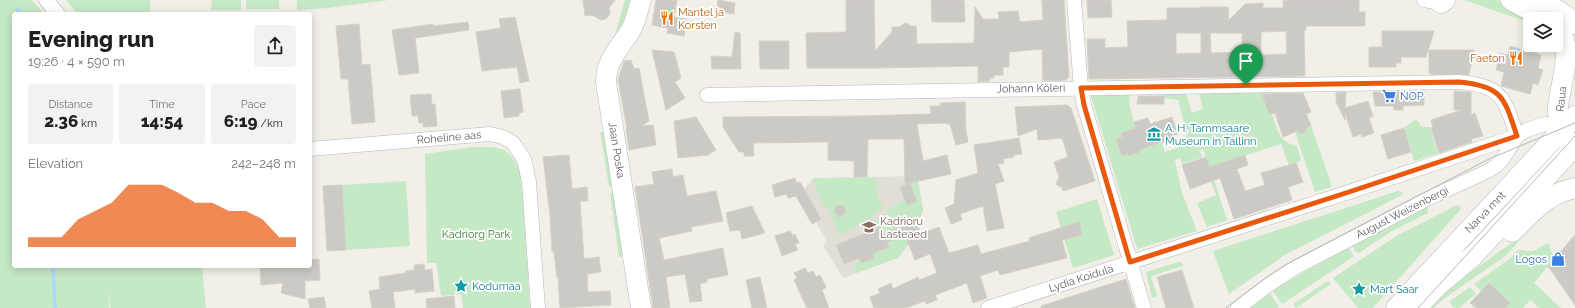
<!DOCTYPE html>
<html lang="en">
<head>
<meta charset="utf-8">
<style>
	body { margin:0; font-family:Raleway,sans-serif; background:#f2f2f2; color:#202124; height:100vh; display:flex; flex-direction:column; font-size:15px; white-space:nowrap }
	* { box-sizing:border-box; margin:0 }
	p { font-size:13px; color:#757577 }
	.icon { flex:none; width:22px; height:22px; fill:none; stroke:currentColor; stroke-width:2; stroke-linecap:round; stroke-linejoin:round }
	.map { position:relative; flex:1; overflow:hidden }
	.details { position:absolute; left:12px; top:12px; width:300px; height:256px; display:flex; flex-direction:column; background:#fff; border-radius:4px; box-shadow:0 2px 10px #0003 }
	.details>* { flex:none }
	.controls { position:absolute; left:1523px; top:12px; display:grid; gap:8px }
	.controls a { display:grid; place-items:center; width:40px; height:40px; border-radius:4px; background:#fff; box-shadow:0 2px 10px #0003; font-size:20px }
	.pin { position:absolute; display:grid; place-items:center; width:34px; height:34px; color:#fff; margin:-41px -17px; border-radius:50% 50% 50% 0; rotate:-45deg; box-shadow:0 0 4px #0007 }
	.pin .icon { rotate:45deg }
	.round { display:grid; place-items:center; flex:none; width:42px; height:42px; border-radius:4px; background:#f2f2f2 }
	.overview { display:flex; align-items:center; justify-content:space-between; height:68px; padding:0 16px }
	h1 { font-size:22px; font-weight:800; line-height:30px }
	.figures { display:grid; grid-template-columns:repeat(3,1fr); gap:6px; height:68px; padding:4px 16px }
	.figures div { display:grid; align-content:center; border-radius:4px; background:#f2f2f2; text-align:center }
	.figures b { font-size:17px; font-weight:800 }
	.figures small { font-size:11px; font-weight:400 }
	.figures p { font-size:11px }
	.chart { height:112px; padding:8px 16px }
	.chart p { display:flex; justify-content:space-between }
	.chart svg { width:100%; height:72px; margin-top:4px; fill:#ea580c; opacity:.7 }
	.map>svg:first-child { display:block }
</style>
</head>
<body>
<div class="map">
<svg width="1575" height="308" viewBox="0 0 1575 308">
	<rect width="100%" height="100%" fill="#f1efe8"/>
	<path fill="#e1ded6" d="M917,176L923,210L918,223L920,230L898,258L843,278L823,245L827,242L816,222L812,224L798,197L813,178Z"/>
	<path fill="#c5e8c5" d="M0,0H32L44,14H14V266H202L206,308H110V288L109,308H0Z
		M66,0H150V14H78Z
		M212,0H241V10H211Z
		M246,0H279V9H246Z
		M297,0H389L328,8L297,10Z
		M625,0H632L628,17L614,38Z
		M1464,0H1497L1525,14L1530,19V23Z
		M1163,93H1186L1192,113L1203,109L1199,93H1262L1269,114L1272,113C1277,128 1278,143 1296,145L1301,159L1300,161L1289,165L1281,144L1209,167L1203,149L1200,151L1202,157L1182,164L1180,158L1175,160L1182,193L1197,231L1137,249L1091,96L1129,94L1130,108L1136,128L1121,133L1122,137L1116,139L1122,156L1128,154L1129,156L1140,152L1139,150L1161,142L1165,152L1180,147L1186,142C1187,127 1180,114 1179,100L1164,98Z
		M1416,119L1422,127H1430L1437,151L1439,153L1414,161L1404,128Z
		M1311,125L1332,187L1315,192L1295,132L1298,131L1301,134L1305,132L1307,127Z
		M606,131L615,186L609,187L600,132Z
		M473,147C500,147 508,145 521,172L530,308H463L461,294L441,296L436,263H427L425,154Z
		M917,176L923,210L918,223L920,230L898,258L856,273L855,264L860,260L862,263L874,259L873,254L889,247L887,240L918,230L915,221L885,235L881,227L866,233V229L905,198L908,205L917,202L910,183L908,184L907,177Z
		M813,178H875L878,196L883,208L868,220L839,236L829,210L822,203L818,195Z
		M1214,180L1227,220L1207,227L1197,203L1216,195L1211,181Z
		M406,181L410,246L346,250L342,185Z
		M1398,191L1403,192L1402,195L1285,255L1229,294L1213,251Z
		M610,193H616L626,256L619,257Z
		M1097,199L1114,255L1073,268L1056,212Z
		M1426,204L1428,209V213L1392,231L1359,253L1356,252L1352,246L1420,211Z
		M1457,205L1461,207L1460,210L1373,308H1358L1333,278L1398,235Z
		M1523,235L1520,240L1504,257L1442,300L1433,308H1423L1427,303Z
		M1548,243L1553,255L1548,266L1534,283L1561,308H1539L1530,300L1523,308H1505L1510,303L1489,283L1481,291L1474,284L1508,260L1518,250L1534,251Z
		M1349,248L1353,255V257L1282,304L1273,291L1309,269Z
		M1178,262H1181L1183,266L1151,276L1157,296L1152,298L1146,272Z
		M1328,281L1331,284L1296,308L1293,304Z
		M1470,287L1476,294L1459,308C1454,308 1452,306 1449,302Z
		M1270,293L1279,307L1277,308H1251Z"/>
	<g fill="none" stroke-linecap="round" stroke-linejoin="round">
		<path stroke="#aadaff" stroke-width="3.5" d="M17,9L20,14
			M53,266L55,308"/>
	</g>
	<path fill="#cccac5" stroke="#d6d1c6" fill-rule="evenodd" d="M583,0H615L609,8L610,14L606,19L601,20L592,15L585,16Z
		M656,0H677L674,17L687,19L684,36L667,33L668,28L652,25Z
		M718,0L735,3L734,14L716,11Z
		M846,0H874L875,51L892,32V27H900L903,24L907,23L910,26H916L917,44L974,43L975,7L983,19H999L998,12L1018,11L1020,22L1043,20L1042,0H1064L1069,77L1066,80L1043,81L1042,49L1009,52V67H1003V75H994V78H990V81L978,82V66L875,68H807L806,33L846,32Z
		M931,0H964L965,22H932Z
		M1087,0H1111L1112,17L1088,18Z
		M1283,0H1359V12H1365V26H1306V30H1304L1305,76L1089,79L1087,39H1105V48L1128,47L1127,21L1167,20V8H1200V7H1228L1229,20L1245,4L1263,3V8H1283ZM1286,31L1287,54L1261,55V32ZM1176,33H1201V53L1176,54ZM1210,33H1242V52L1211,53Z
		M515,17L529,81L520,83L517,67L482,71L476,32L501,28L499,19Z
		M468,22L469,30L415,38L419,73L399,75L392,30L433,24V26Z
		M359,24L362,65L370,64L375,122L352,124L348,79H341L336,26Z
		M1382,31H1434L1426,57H1401V63H1396V67H1369V47H1382Z
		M735,32L740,33L741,69H712L711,56L732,57Z
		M759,41H789V69H760Z
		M1510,46L1541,55L1538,68L1543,70L1538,85L1533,83L1530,94L1501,86L1504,72L1496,70L1500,53L1508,55Z
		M652,50L674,52L681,78L675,82L685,98L666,110Z
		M1429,50H1474L1469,75L1429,74Z
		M631,60L634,69L639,68L649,121L641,126L653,125L656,145L629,150L626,129H627L618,79L624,61Z
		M520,89L523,112L519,113V116L504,118L501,91Z
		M1424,91V105L1403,106V110H1394L1393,106H1375L1373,92Z
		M1454,91L1471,92V115L1475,113L1483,136L1471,139L1472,142L1439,153L1431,128L1433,127L1431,120L1462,110H1454Z
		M1346,92L1345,108L1368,101L1373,116L1369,118L1374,133L1362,137L1361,134L1353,137L1345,113V120L1336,102V93Z
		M1303,93L1311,112L1306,114L1311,125L1307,127L1305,132L1301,134L1297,131L1283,137L1275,113L1269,114L1262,94Z
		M431,94L432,105L435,104L437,126L423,127V123H419L418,116H412L410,95Z
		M1138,96H1164V104H1137Z
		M965,102L966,131L968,142L956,145L950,124H947L946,123L917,124L923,161L947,155L951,174L905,184L904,139H868L867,177H854V161L828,160V142L753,143L754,156H744V152H739L723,127V117L861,116L931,114L930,106H940V103Z
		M1067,105L1071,108L1095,181L1063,191L1062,188L1056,184L1059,177L1054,162L1068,157L1062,138L1038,140L1037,129L1018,136L1015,107Z
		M696,117L716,150L708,155L678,158L674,121Z
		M1172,117L1178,134L1172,136L1173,139L1161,143V142L1139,150L1140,152L1128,156V154L1122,156L1116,139L1122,137L1121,133L1136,128L1134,122L1148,118L1150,124Z
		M1404,128L1411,152L1388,159L1381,135Z
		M1019,138L1022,154L1013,155L1014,157L1003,159L1004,163L998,164L1004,181L995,184L1004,228L987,231L983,206L960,214L962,220L951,224L945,208L954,204L956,180L978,173L974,145Z
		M569,155L572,189L587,187L588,201H580L584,259L599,257L601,272L587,274L588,292L610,291L611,305L560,308L558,277L557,278L554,252H552L550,215L543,157Z
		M1245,155L1248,165L1237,169L1245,191L1265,185L1261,173L1296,163L1303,182L1288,187L1292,200L1234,219L1220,178L1190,189L1182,165L1206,157L1209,167Z
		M672,169L673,177L683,175L687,196L716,191L723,221L691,227L692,231L659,238L664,260L723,248L728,275L707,279V282L700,284L702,301L690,302L685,274L666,277L670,308H653L635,187L654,184L652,172Z
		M795,178L797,183L800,182L821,219L812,224L796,196L788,198L787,194L775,197L772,185Z
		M910,183L917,202L907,205L900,187Z
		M342,185L346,250L327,251L323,186Z
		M834.5 211a5.5 5.5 0 1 1 11 0a5.5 5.5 0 1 1-11 0Z
		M752,206L765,233L742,239L740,230L730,231L726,213Z
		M915,221L920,234L939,227L949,253L978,245L981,254L1030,241L1029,238L1079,222L1082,235L1062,240L1067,258L1000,275L998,270L980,276L987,298L973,303L967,283L935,295L937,300L926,304L925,301L906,308H874L870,297L880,293L878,289L891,283L893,289L918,277L919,280L937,273L930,254L915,260L905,235L887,242L889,247L873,254L874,258L862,263L859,258L844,264L836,245L881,227L884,233Z
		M790,231L792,235L795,234L799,243L795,244L798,250L782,256L775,236Z
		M1575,235V305L1548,266Z
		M319,259L320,280L305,281V299L281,293L283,283L261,285L260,266H310V260Z
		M424,264L425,270L432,269L434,291L415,293V289L393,292L395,308H372L369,291L380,289L379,277L406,273V271L414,270V265Z
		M805,268L808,273L813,271L816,277L820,275L826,287L822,290L829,308H807L794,280L797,278L794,273Z
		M1182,270L1194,308H1166L1157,277Z
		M760,277L767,308H752L746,280Z
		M1126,279L1135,308H1041V306Z
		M1489,283L1510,303L1505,308H1476L1470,303Z
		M454,296L455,308H427L426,299Z
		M324,297L326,308H310L308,299Z"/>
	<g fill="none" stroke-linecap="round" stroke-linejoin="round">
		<defs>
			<path id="street" d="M46,0L58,14
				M1074,0L1081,88L1084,105L1144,308
				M1424,0L1441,3
				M707,95L1459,82C1503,86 1504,98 1517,136
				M310,149L490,134L503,137L513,143L524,159L529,182L538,308
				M988,308L1349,192L1517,136L1527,130L1545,124L1563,129
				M1238,308L1267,286L1296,267L1427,199L1486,172L1496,166L1504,157L1517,136"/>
			<path id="secondary" d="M641,0C638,9 636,21 631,30C620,48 606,59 606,82L641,308
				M1511,0L1545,19
				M1542,0L1572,20L1575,24
				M1441,3L1445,0
				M1556,26C1575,45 1561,81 1558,106C1557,117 1562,129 1566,139
				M1512,232C1531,214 1547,193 1575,188
				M1396,308L1575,116
				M1416,308L1441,283L1473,256L1575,146"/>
		</defs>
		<use href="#street" stroke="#b5b8bc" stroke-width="15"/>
		<use href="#secondary" stroke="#b6babf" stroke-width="21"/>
		<use href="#street" stroke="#fff" stroke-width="14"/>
		<use href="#secondary" stroke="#fff" stroke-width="20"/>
		<path stroke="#b6b7b8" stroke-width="1" d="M1226,308L1264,279L1287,264L1489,159L1575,123
			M1418,308L1575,136"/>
	</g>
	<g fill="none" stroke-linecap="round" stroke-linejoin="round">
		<defs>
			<path id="route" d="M1459,82C1503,86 1504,98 1517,136L1349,192L1130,262L1084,105L1081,88Z"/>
		</defs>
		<use href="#route" stroke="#fff" stroke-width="8"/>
		<use href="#route" stroke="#ea580c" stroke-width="5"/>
	</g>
	<defs>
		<symbol id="restaurant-bare" viewBox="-9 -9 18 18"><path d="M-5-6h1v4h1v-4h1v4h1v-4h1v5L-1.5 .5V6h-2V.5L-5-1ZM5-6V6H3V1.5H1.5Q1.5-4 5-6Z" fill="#e8710a" stroke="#fff" stroke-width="2.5" paint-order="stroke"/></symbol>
		<symbol id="supermarket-bare" viewBox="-9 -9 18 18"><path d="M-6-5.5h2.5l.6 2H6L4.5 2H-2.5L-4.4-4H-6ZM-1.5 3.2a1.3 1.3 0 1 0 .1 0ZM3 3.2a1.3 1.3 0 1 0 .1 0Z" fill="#3f7fe0" stroke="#fff" stroke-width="2.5" paint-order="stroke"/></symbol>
		<symbol id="museum-bare" viewBox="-9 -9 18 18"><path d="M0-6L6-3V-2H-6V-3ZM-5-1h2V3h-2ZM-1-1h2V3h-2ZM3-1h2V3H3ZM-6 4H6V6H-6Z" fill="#0f9aa8" stroke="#fff" stroke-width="2.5" paint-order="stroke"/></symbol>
		<symbol id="school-bare" viewBox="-9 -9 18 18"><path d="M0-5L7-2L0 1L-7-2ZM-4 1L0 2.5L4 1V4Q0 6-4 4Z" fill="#8d6e63" stroke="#fff" stroke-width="2.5" paint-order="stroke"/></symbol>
		<symbol id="shop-bare" viewBox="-9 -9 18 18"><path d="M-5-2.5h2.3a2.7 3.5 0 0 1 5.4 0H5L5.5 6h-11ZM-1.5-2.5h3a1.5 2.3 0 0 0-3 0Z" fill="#3f7fe0" stroke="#fff" stroke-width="2.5" paint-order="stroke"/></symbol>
		<symbol id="sight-bare" viewBox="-9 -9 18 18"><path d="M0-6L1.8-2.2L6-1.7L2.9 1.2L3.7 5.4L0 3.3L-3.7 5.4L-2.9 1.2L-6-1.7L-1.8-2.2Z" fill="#0f9aa8" stroke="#fff" stroke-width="2.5" paint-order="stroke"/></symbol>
	</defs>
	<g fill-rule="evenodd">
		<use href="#restaurant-bare" x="657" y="8" width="20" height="20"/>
		<use href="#restaurant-bare" x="1506" y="48" width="20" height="20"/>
		<use href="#supermarket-bare" x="1379" y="86" width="20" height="20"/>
		<use href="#museum-bare" x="1144" y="124" width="20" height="20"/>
		<use href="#school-bare" x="859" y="217" width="20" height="20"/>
		<use href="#shop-bare" x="1548" y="249" width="20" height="20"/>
		<use href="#sight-bare" x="451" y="276" width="20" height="20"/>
		<use href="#sight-bare" x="1349" y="279" width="20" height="20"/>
	</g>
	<g text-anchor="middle" stroke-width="3.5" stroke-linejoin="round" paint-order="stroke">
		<g font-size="11" fill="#c56008" stroke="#fff" text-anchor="start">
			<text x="678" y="16">Mantel ja<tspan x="678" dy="13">Korsten</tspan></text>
			<text x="1505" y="62" text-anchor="end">Faeton</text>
		</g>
		<g font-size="11" fill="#5f6368" stroke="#fff">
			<text transform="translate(1031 88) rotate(-1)" y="4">Johann Köleri</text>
			<text transform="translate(1561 99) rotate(-83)" y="4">Raua</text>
			<text transform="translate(449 137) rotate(-5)" y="4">Roheline aas</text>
			<text transform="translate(617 150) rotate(81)" y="4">Jaan Poska</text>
			<text transform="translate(1402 212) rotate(-27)" y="4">August Weizenbergi</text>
			<text transform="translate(1485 212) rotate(-46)" y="4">Narva mnt</text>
			<text transform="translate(1081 278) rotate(-18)" y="4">Lydia Koidula</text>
		</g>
		<g font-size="11" fill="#366cbe" stroke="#fff" text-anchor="start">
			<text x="1400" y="100">NOP</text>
			<text x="1547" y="263" text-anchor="end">Logos</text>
		</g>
		<g font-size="11" fill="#0d838f" stroke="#fff" text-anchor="start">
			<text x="1165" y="132">A. H. Tammsaare<tspan x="1165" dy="13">Museum in Tallinn</tspan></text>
			<text x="472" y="290">Kodumaa</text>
			<text x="1370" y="293">Mart Saar</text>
		</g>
		<g font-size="11" fill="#785e54" stroke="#fff" text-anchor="start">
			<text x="880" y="225">Kadrioru<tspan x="880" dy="13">Lasteaed</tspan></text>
		</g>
		<g font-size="11" fill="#348238" stroke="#fff">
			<text x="476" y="238">Kadriorg Park</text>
		</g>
	</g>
</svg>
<div class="controls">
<a><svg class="icon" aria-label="layers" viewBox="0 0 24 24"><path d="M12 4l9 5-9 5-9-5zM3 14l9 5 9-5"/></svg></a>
</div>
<div class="pin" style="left:1246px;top:85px;background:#1e9e55"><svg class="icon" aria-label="arrive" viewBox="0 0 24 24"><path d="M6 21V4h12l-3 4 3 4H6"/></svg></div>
<section class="details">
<div class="overview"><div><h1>Evening run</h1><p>19:26 · 4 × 590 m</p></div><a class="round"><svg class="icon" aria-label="share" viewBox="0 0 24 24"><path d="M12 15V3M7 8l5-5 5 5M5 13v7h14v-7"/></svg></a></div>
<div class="figures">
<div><p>Distance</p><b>2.36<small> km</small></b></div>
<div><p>Time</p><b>14:54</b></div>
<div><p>Pace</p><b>6:19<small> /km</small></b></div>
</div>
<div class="chart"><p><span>Elevation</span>242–248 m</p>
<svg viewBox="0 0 160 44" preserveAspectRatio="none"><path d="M0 44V38L10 38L20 38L30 27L40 22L50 17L60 6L70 6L80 6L90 11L100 17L110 17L120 22L130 22L140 27L150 38L160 38V44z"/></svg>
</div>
</section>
</div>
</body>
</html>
